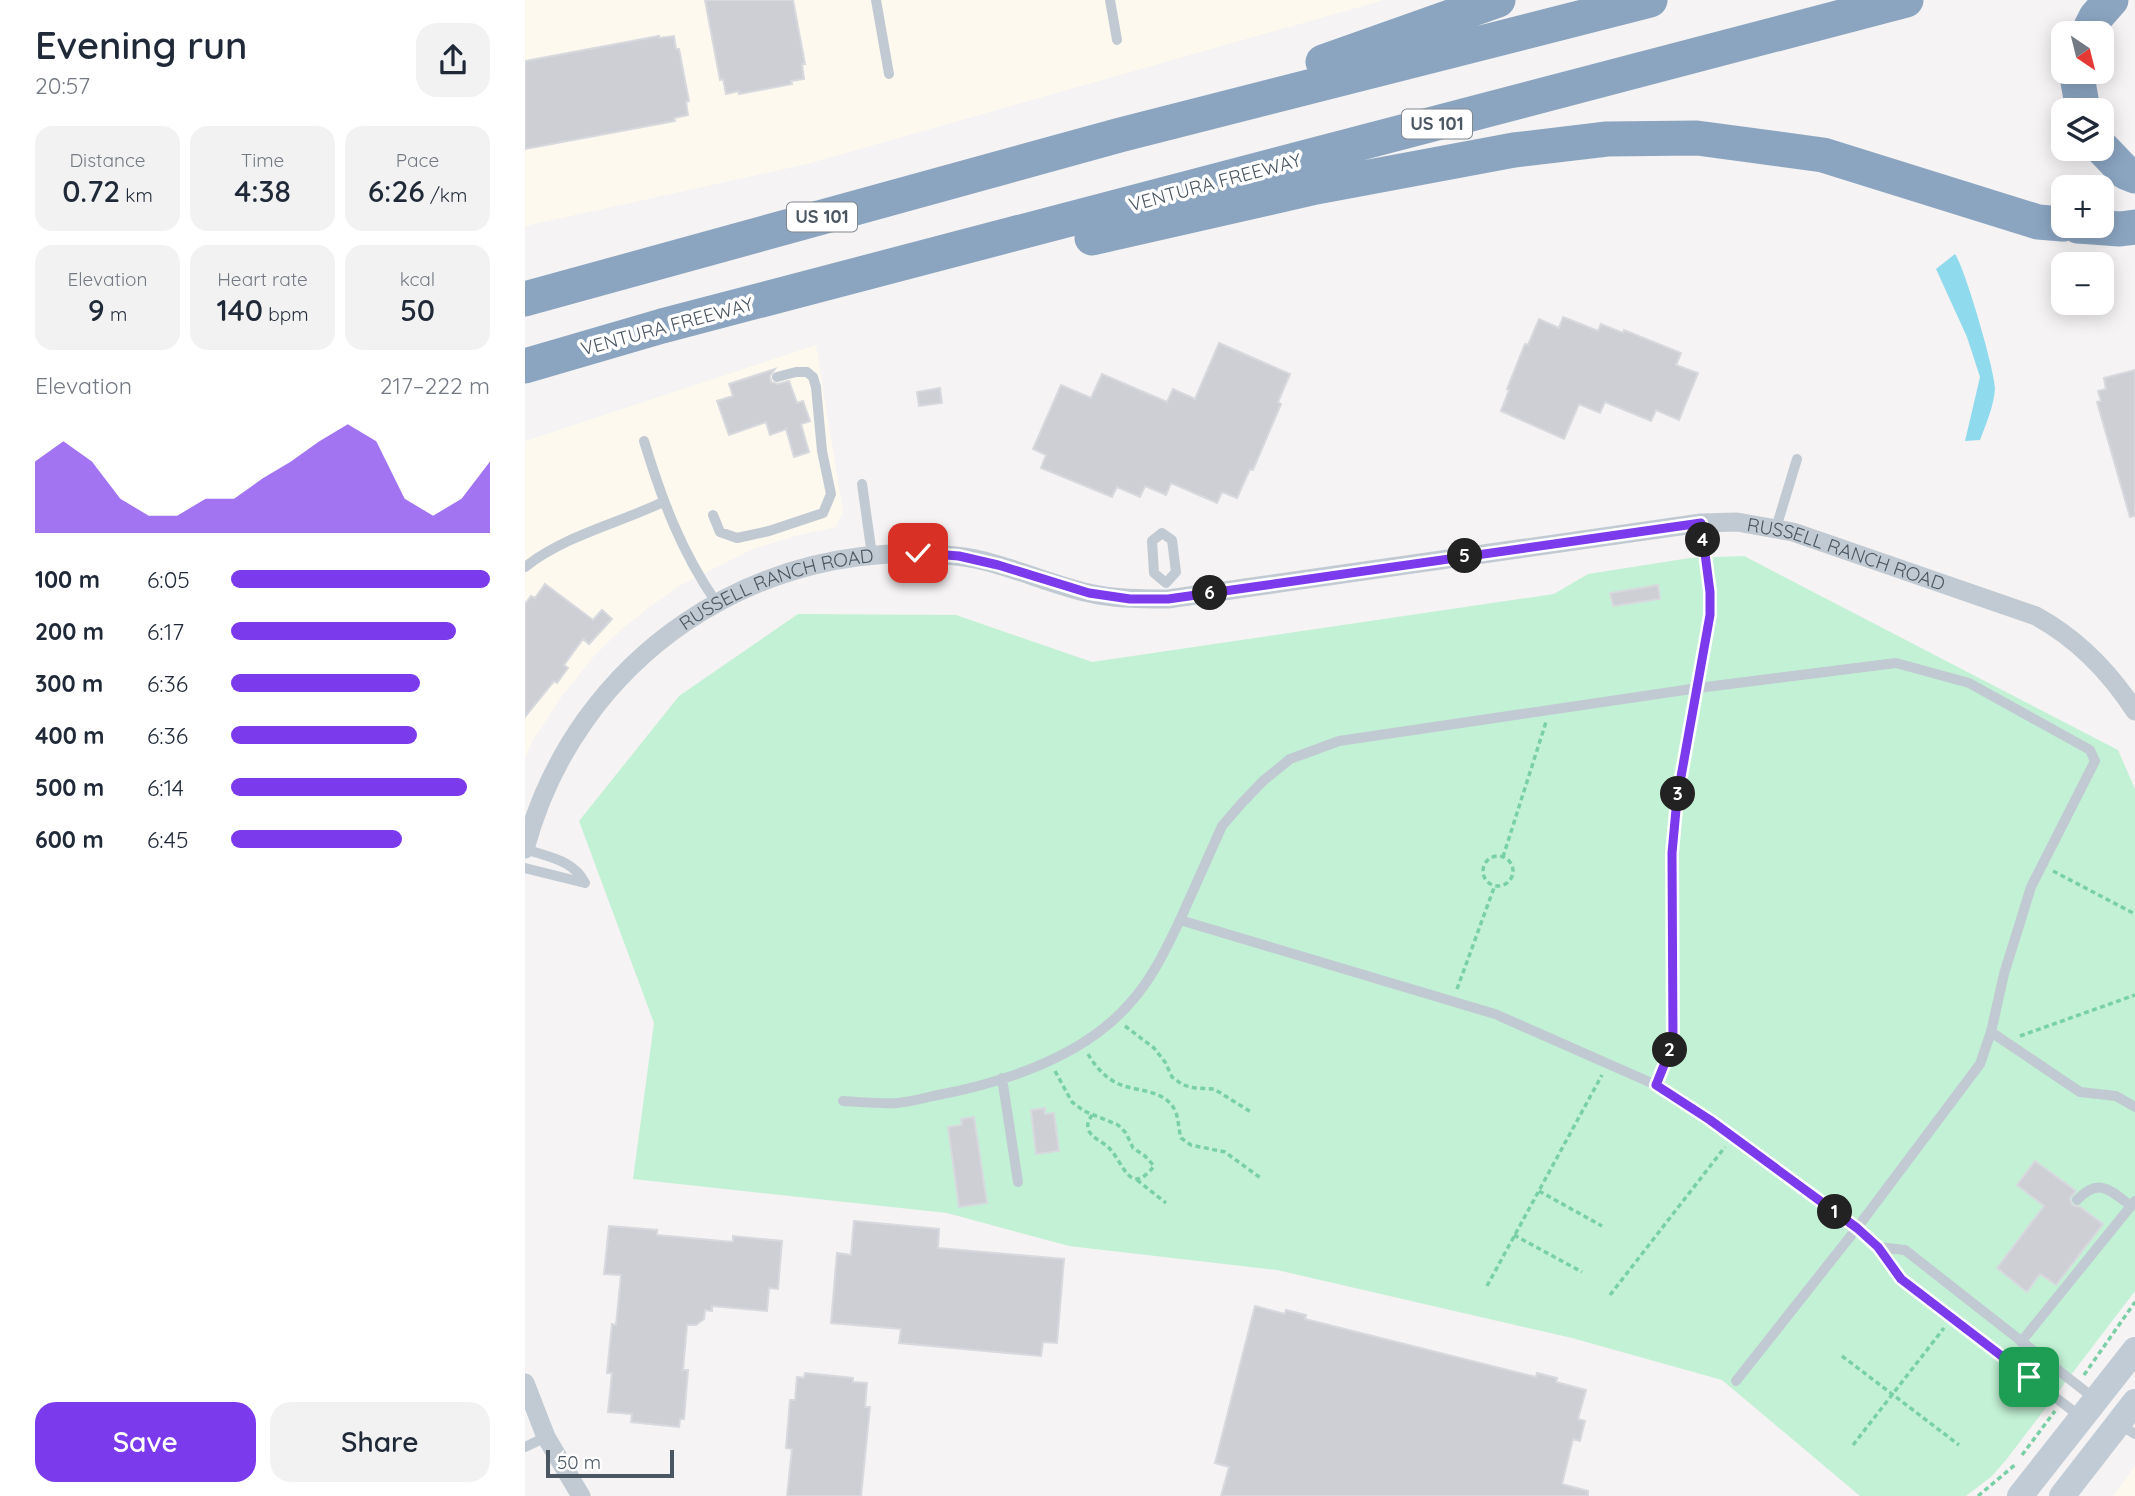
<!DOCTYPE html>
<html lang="en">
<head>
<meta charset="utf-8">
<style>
	body { margin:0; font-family:Quicksand,sans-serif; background:#f2f2f3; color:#1f2937; height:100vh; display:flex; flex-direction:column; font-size:26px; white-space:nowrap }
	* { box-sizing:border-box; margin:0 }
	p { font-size:23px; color:#747a83 }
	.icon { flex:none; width:38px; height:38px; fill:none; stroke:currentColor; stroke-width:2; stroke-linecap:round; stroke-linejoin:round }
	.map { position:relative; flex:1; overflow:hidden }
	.side { display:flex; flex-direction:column; background:#fff; width:525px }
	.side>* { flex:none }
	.needle { width:46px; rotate:145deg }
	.controls { position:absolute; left:1526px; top:21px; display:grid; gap:14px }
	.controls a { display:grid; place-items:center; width:63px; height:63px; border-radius:14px; background:#fff; box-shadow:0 4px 18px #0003; font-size:35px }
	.scale { position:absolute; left:21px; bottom:18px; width:128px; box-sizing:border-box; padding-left:7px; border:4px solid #4a5661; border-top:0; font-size:19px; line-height:24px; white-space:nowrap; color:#4a5661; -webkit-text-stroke:5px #fff; paint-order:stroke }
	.pin { position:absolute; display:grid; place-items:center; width:60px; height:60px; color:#fff; margin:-30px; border-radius:14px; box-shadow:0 4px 10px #0006 }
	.km { position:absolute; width:35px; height:35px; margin:-18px; border-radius:50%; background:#222; color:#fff; font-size:19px; line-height:35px; text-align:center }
	.round { display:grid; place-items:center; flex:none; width:74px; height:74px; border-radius:21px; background:#f2f2f3 }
	.head { display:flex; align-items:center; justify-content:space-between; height:119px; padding:0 35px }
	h1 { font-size:38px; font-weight:600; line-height:52px }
	.metrics { display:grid; grid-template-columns:repeat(3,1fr); gap:10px; height:119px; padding:7px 35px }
	.metrics div { display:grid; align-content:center; border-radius:18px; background:#f2f2f3; text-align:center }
	.metrics b { font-size:30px; font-weight:600 }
	.metrics small { font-size:19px; font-weight:400 }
	.metrics p { font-size:19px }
	.chart { height:196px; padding:14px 35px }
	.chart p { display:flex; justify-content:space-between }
	.chart svg { width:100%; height:126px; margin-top:7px; fill:#7c3aed; opacity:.7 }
	.action { display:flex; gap:14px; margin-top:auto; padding:14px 35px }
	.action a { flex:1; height:80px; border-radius:21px; background:#7c3aed; color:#fff; font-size:28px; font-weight:600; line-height:80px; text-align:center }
	.action a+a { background:#f2f2f3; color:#1f2937 }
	ul { padding:0 35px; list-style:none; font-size:23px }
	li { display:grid; grid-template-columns:112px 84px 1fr; align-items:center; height:52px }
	li i { height:18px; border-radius:9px; background:#7c3aed }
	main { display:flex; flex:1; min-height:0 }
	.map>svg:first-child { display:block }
</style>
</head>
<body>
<main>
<section class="side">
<div class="head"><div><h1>Evening run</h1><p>20:57</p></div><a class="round"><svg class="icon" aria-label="share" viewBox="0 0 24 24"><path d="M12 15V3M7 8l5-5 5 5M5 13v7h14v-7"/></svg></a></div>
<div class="metrics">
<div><p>Distance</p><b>0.72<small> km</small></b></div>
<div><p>Time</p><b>4:38</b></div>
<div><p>Pace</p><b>6:26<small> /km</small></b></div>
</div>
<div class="metrics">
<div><p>Elevation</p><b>9<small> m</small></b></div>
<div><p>Heart rate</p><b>140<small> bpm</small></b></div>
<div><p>kcal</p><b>50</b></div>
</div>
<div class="chart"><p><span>Elevation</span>217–222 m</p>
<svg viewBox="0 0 160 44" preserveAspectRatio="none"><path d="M0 44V19L10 12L20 19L30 32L40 38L50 38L60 32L70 32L80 25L90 19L100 12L110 6L120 12L130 32L140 38L150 32L160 19V44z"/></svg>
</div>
<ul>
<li><b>100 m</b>6:05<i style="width:100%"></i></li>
<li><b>200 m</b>6:17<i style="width:87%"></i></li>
<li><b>300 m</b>6:36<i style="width:73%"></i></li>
<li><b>400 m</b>6:36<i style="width:72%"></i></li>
<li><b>500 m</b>6:14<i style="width:91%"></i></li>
<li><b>600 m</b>6:45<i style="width:66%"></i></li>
</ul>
<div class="action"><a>Save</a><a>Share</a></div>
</section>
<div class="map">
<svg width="1610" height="1496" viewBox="0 0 1610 1496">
	<rect width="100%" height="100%" fill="#f5f3f3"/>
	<path fill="#fdf9ef" d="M0,0H859L282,164L0,226Z
		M291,345L318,512L311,527L270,536L228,549L156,585L127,605L98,628L70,655L37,696L8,740L0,757V441Z
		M1610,1466V1496H1588Z"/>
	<path fill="#c3f1d5" d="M1219,556L1593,750L1610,789V1291L1481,1460L1467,1476L1441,1496H1335L1197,1380L1047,1338L752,1270L544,1246L422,1213L108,1179L129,1023L54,821L154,696L273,614L431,615L567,662L1029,594L1063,574L1165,558Z"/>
	<path fill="#90daee" d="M1430,254C1440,268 1470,371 1470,388C1469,406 1461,424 1455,440L1440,441L1455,377L1442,337L1411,269Z"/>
	<path fill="#cdcfd5" stroke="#d7d9de" stroke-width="2" d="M180,0H268L280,64H277L279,79L266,81L267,84L214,94V91L201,94L198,79L195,80Z
		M134,36V38L149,36L151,49H154L164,101L161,102L163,115L149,118L150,121L0,149V61Z
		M1038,317L1073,331L1076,324L1098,333L1099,330L1156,353L1151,365L1173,373L1154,420L1131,410L1126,421L1080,402L1075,413L1054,404L1039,439L976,411L984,390L982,389L1000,344L1003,345L1014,319L1034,328Z
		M694,343L765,374L753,402L756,404L728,470L725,469L712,498L697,492L692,503L646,483L641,495L620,486L615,497L592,487L587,497L516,468L521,455L508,449L536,385L566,398L577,374L642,402L648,389L670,399Z
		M250,369L245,376L246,382L253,384L264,381L272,403L278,401L285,421L276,424L284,452L269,457L261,429L245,435L241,422L204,435L192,401L208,396L204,384Z
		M1610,370V516L1605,517L1572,402L1576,401L1573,391L1581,389L1579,378Z
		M415,388L417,403L394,406L392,392Z
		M20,584L68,620L77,610L87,619L64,644L58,639L39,665L43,668L32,683L29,681L0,717V604L6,596L10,598Z
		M1133,585L1135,599L1088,606L1085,593Z
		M520,1108V1114L529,1113L534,1151L511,1154L506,1110Z
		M449,1117L462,1203L434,1207L423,1127L437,1125L436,1119Z
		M1510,1161L1551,1191L1545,1198L1547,1205L1555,1207L1578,1224L1531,1285L1515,1274L1502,1292L1472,1268L1519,1206L1492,1185Z
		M329,1221L414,1229L413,1248L539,1259L532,1343L518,1342L516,1356L374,1343L376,1329L306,1323L312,1253L326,1255Z
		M84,1226L132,1230V1235L208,1242V1236L257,1241L253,1289L244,1288L242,1311L187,1306V1311L180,1310L179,1319L171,1325H162L158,1370H163L159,1419H155L154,1427L106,1422L107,1414L83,1412L87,1373H82L87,1324L91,1325L96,1275L79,1274Z
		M730,1306L760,1314L761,1310L781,1315L780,1319L1011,1377L1012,1373L1032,1378L1031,1382L1061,1390L1053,1419L1060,1421L1055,1441L1048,1439L1037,1484L1063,1491V1496H696L704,1467L690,1463Z
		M280,1373L328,1378V1382L342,1383L340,1407H345L336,1496H262L267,1449L261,1448L265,1400H270L272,1377L279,1378Z"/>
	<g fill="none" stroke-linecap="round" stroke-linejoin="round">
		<path stroke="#7ad0a6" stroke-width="3.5" stroke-dasharray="5 3.5" stroke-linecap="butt" d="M958 871a15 15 0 1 1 30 0a15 15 0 1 1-30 0Z
			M978,857L1021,722
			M1528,871L1610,914
			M932,989L970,885
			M600,1026L629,1048L640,1062L647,1077L658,1085L670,1088L689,1089L726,1112
			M1495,1036L1610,995
			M563,1054C571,1068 583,1081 599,1086C615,1091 638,1091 648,1107C654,1115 653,1128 656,1138L666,1145L700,1152L737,1179
			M530,1071L547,1102L559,1111L593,1125L601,1133L608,1148L620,1156L629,1166C605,1197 599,1164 585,1149C579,1142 568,1139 564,1131C561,1124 564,1120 567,1115
			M612,1180L641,1203
			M1014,1191L1077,1226
			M989,1235L1057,1272
			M962,1286L1077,1075
			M1085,1295L1200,1147
			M1317,1356L1434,1445
			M1559,1375L1610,1302
			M1328,1445L1419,1328
			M1497,1455L1530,1411
			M1453,1496L1491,1464"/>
		<path stroke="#c1cad2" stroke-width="10" d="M351,0L364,74
			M585,0L592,40
			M119,441C137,500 156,551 191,602
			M337,484L347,555
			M188,515L195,532L212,538L244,531L298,513L306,494L297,451L291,387L288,377L282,372H271L252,377
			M1251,528L1272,459
			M637,533L647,540L651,572L641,583L629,573L627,541Z
			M0,567C41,535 92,524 138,502
			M0,849C23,857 49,860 60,883
			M0,868L60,883
			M1466,1032L1555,1092L1591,1096L1610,1107
			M477,1078L493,1182
			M1131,1085L1148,1043L1147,853L1152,799L1186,615L1185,592L1176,523
			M318,1101C336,1102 354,1104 372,1103C384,1102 396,1099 408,1096C478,1083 559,1057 606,1002C628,977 641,949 655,920
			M1552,1200C1574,1177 1585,1190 1606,1206
			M1353,1247L1380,1250L1570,1399
			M1496,1342L1610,1201
			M1211,1381L1332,1228L1455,1064L1466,1032L1479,974L1506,887L1570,761L1565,750L1444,683L1371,663L1173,688L814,741L765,759L738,781L716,804L697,826L655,920L970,1014L1131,1085L1185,1120L1332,1228L1353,1247L1375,1279L1556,1417
			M1594,1424L1610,1434
			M0,1447L21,1437"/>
		<g stroke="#c1cad2" stroke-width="19">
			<path id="s1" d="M0,849C51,657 233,534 431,556C477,561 519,583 564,593C590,599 617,599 643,599L1176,523L1212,522L1268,532L1511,616C1553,639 1584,671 1610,711"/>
			<path d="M0,1383L21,1437L56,1496"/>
		</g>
		<path stroke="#c1cbd6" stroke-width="26" d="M1495,1496L1610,1350
			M1537,1496L1610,1402"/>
		<path stroke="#8ba5c1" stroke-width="35" d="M1563,33L1571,17L1586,0
			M798,62L973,0
			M1554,72L1553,82L1558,110
			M1577,148L1600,172L1610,176
			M1553,226L1595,229L1610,227
			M567,238L791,187L989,150L1082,139L1172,138L1298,155L1513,222L1538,224
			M0,299L595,135L1125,0
			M0,366L137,326L1381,0"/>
	</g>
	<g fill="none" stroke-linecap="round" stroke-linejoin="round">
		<defs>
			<path id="route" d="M393,553L434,556L473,565L564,593L605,599H643L1176,523L1185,592V615L1152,799L1147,853L1148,1043L1131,1085L1185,1120L1332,1228L1353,1247L1376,1279L1504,1377"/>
		</defs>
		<use href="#route" stroke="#fff" stroke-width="14"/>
		<use href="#route" stroke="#7c3aed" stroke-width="9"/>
	</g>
	<g text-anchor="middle" stroke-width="7" stroke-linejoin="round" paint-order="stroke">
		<g fill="#fff" stroke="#808990" stroke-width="2">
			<rect x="877" y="109.5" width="70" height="29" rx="5"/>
			<rect x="262" y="202.5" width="70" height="29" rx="5"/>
		</g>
		<g font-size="18" font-weight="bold" fill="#4a5661">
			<text x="912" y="130">US 101</text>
			<text x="297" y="223">US 101</text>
		</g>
		<g font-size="19" fill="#4a5661" stroke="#fff">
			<text transform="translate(690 182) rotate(-15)" y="7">VENTURA FREEWAY</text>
			<text transform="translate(142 326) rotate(-15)" y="7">VENTURA FREEWAY</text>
			<text dy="7" stroke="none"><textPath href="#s1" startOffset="1474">RUSSELL RANCH ROAD</textPath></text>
			<text dy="7" stroke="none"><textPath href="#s1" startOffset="382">RUSSELL RANCH ROAD</textPath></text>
		</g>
	</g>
</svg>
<div class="controls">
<a><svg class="needle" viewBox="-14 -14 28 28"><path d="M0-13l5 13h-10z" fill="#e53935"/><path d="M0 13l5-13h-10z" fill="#747a83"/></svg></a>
<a><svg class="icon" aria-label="layers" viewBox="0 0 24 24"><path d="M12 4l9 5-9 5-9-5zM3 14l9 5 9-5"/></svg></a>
<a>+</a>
<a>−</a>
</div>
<div class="scale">50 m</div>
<div class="pin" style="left:1504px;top:1377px;background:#1e9e55"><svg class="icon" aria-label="arrive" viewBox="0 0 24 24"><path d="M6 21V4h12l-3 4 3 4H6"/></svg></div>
<div class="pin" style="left:393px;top:553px;background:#d93025"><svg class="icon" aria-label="check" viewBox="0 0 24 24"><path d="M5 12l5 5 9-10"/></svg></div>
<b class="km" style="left:1310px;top:1212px">1</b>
<b class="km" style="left:1145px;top:1050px">2</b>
<b class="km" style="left:1153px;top:794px">3</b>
<b class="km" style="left:1178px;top:540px">4</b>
<b class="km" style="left:940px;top:556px">5</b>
<b class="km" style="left:685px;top:593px">6</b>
</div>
</main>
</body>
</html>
